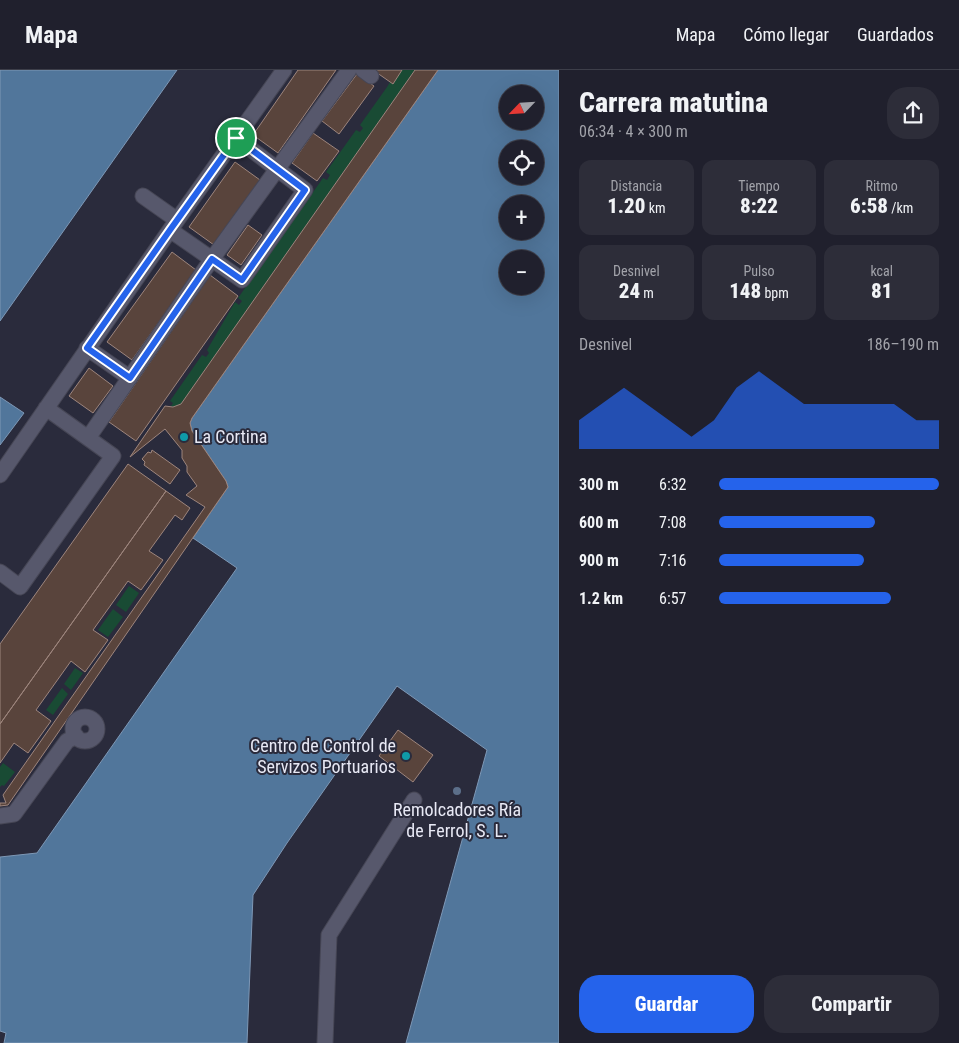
<!DOCTYPE html>
<html lang="es">
<head>
<meta charset="utf-8">
<style>
	body { margin:0; font-family:"Roboto Condensed",sans-serif; background:#2d2d39; color:#f1f3f6; height:100vh; display:flex; flex-direction:column; font-size:19px; white-space:nowrap }
	* { box-sizing:border-box; margin:0 }
	p { font-size:16px; color:#a2a3aa }
	.icon { flex:none; width:28px; height:28px; fill:none; stroke:currentColor; stroke-width:2; stroke-linecap:round; stroke-linejoin:round }
	.map { position:relative; flex:1; overflow:hidden }
	.side { display:flex; flex-direction:column; background:#20202d; width:400px }
	.side>* { flex:none }
	.needle { width:32px; rotate:245deg }
	.tools { position:absolute; left:499px; top:15px; display:grid; gap:10px }
	.tools a { display:grid; place-items:center; width:45px; height:45px; border-radius:50%; background:#20202d; box-shadow:0 5px 20px #0002,0 0 0 1px #3d3e49; font-size:25px }
	.pin { position:absolute; display:grid; place-items:center; width:42px; height:42px; color:#fff; margin:-21px; border:2px solid #fff; border-radius:50%; box-shadow:0 1px 5px #0007 }
	.round { display:grid; place-items:center; flex:none; width:52px; height:52px; border-radius:20px; background:#2d2d39 }
	.head { display:flex; align-items:center; justify-content:space-between; height:85px; padding:0 20px }
	h1 { font-size:28px; font-weight:800; line-height:38px }
	.figures { display:grid; grid-template-columns:repeat(3,1fr); gap:8px; height:85px; padding:5px 20px }
	.figures div { display:grid; align-content:center; border-radius:12px; background:#2d2d39; text-align:center }
	.figures b { font-size:21px; font-weight:800 }
	.figures small { font-size:14px; font-weight:400 }
	.figures p { font-size:14px }
	.chart { height:140px; padding:10px 20px }
	.chart p { display:flex; justify-content:space-between }
	.chart svg { width:100%; height:90px; margin-top:5px; fill:#2563eb; opacity:.7 }
	.primary-button { display:flex; gap:10px; margin-top:auto; padding:10px 20px }
	.primary-button a { flex:1; height:58px; border-radius:20px; background:#2563eb; color:#fff; font-size:20px; font-weight:800; line-height:58px; text-align:center }
	.primary-button a+a { background:#2d2d39; color:#f1f3f6 }
	ul { padding:0 20px; list-style:none; font-size:16px }
	li { display:grid; grid-template-columns:80px 60px 1fr; align-items:center; height:38px }
	li i { height:12px; border-radius:6px; background:#2563eb }
	header { display:flex; align-items:center; gap:30px; box-sizing:border-box; height:70px; padding:0 25px; background:#20202d; border-bottom:1px solid #3d3e49 }
	header strong { font-size:24px }
	nav { display:flex; gap:28px; margin-inline-start:auto; font-size:18px }
	main { display:flex; flex:1; min-height:0 }
	.map>svg:first-child { display:block }
</style>
</head>
<body>
<header>
<strong>Mapa</strong>
<nav><a>Mapa</a><a>Cómo llegar</a><a>Guardados</a></nav>
</header>
<main>
<div class="map">
<svg width="559" height="973" viewBox="0 0 559 973">
	<rect width="100%" height="100%" fill="#2a2b3c"/>
	<path fill="#194b34" d="M402,0H415L181,334L173,337L171,336L173,333L170,331L202,285L206,287L209,283L207,280L235,232L239,235L242,231L238,228L323,108L327,110L330,105L326,102L356,60L360,62L363,58L360,55L387,17L390,12L393,14Z
		M129,516L139,523L126,542L116,535Z
		M113,539L123,547L108,567L98,560Z
		M75,598L83,603L71,620L64,614Z
		M62,618L68,624L53,645L46,640Z
		M3,693L15,702L4,716L2,715L0,717V697Z"/>
	<path fill="#51769b" stroke="#7e98b6" fill-rule="evenodd" d="M0,0H177L0,251Z
		M438,0H559V973H406L487,680L397,616L287,773L253,825L247,973H4L6,963L0,961V787L37,783L237,498L193,468L228,417L226,411L192,361L190,353L192,348ZM508,24H535V51H508ZM508,79H535V106H508ZM508,134H535V161H508ZM508,189H535V216H508Z
		M0,327L24,343L0,375Z"/>
	<path fill="#59443c" stroke="#9d857d" d="M298,0H336L278,83L253,65Z
		M373,0H402L393,14Z
		M415,0H438L192,348L190,353L192,361L226,411L228,417L8,735L0,736V733H6L3,725L205,437L186,425L197,416L187,402V396L182,388V380L165,359L130,387L165,336L173,337L181,334Z
		M357,4L374,16L339,64L322,51Z
		M313,63L339,81L317,111L292,93Z
		M235,92L260,110L214,175L189,157Z
		M248,155L262,165L241,195L227,185Z
		M172,182L196,200L132,290L107,272Z
		M210,205L238,226L136,371L109,352Z
		M89,298L113,316L93,343L69,326Z
		M152,380L180,400L170,414L144,395L145,392L142,389L148,382L151,383Z
		M128,394L166,421L0,654V574Z
		M166,421L190,438L182,450L175,445L149,481L163,490L141,520L128,511L93,560L108,570L85,602L71,591L36,640L51,651L28,683L14,673L0,693V654Z
		M398,660L433,685L413,712L379,686Z"/>
	<g fill="none" stroke-linecap="round" stroke-linejoin="round">
		<defs>
			<path id="minor" d="M363,0L371,6
				M143,126L177,150
				M170,160L242,210L305,120L236,68
				M87,278L130,308
				M88,368L212,189L349,0
				M0,405L170,160L284,0
				M0,502L20,517L113,386L46,338
				M73 659a12 12 0 1 1 24 0a12 12 0 1 1-24 0Z
				M0,746L14,744L67,671L76,666
				M325,973L329,865L414,730"/>
		</defs>
		<use href="#minor" stroke="#464655" stroke-width="17"/>
		<use href="#minor" stroke="#57586c" stroke-width="15"/>
	</g>
	<g fill="none" stroke-linecap="round" stroke-linejoin="round">
		<defs>
			<path id="route" d="M236,68L305,120L242,210L212,189L130,308L87,278L170,160Z"/>
		</defs>
		<use href="#route" stroke="#fff" stroke-width="10"/>
		<use href="#route" stroke="#2563eb" stroke-width="6"/>
	</g>
	<g fill="#0f9aa8" stroke="#2a2b3c" stroke-width="2">
		<circle cx="184" cy="367" r="5"/>
		<circle cx="406" cy="686" r="5"/>
	</g>
	<circle fill="#5c6f8a" stroke="#2a2b3c" stroke-width="2" cx="457" cy="721" r="5"/>
	<g text-anchor="middle" stroke-width="4" stroke-linejoin="round" paint-order="stroke">
		<g font-size="18" fill="#e8e9f5" stroke="#2a2b3c" text-anchor="start">
			<text x="194" y="373">La Cortina</text>
			<text x="396" y="682" text-anchor="end">Centro de Control de<tspan x="396" dy="21">Servizos Portuarios</tspan></text>
			<text x="457" y="746" text-anchor="middle">Remolcadores Ría<tspan x="457" dy="21">de Ferrol, S. L.</tspan></text>
		</g>
	</g>
</svg>
<div class="tools">
<a><svg class="needle" viewBox="-14 -14 28 28"><path d="M0-13l5 13h-10z" fill="#e53935"/><path d="M0 13l5-13h-10z" fill="#a2a3aa"/></svg></a>
<a><svg class="icon" aria-label="locate" viewBox="0 0 24 24"><circle cx="12" cy="12" r="6"/><path d="M12 2v4M12 18v4M2 12h4M18 12h4"/></svg></a>
<a>+</a>
<a>−</a>
</div>
<div class="pin" style="left:236px;top:68px;background:#1e9e55"><svg class="icon" aria-label="arrive" viewBox="0 0 24 24"><path d="M6 21V4h12l-3 4 3 4H6"/></svg></div>
</div>
<section class="side">
<div class="head"><div><h1>Carrera matutina</h1><p>06:34 · 4 × 300 m</p></div><a class="round"><svg class="icon" aria-label="share" viewBox="0 0 24 24"><path d="M12 15V3M7 8l5-5 5 5M5 13v7h14v-7"/></svg></a></div>
<div class="figures">
<div><p>Distancia</p><b>1.20<small> km</small></b></div>
<div><p>Tiempo</p><b>8:22</b></div>
<div><p>Ritmo</p><b>6:58<small> /km</small></b></div>
</div>
<div class="figures">
<div><p>Desnivel</p><b>24<small> m</small></b></div>
<div><p>Pulso</p><b>148<small> bpm</small></b></div>
<div><p>kcal</p><b>81</b></div>
</div>
<div class="chart"><p><span>Desnivel</span>186–190 m</p>
<svg viewBox="0 0 160 44" preserveAspectRatio="none"><path d="M0 44V30L10 22L20 14L30 22L40 30L50 38L60 30L70 14L80 6L90 14L100 22L110 22L120 22L130 22L140 22L150 30L160 30V44z"/></svg>
</div>
<ul>
<li><b>300 m</b>6:32<i style="width:100%"></i></li>
<li><b>600 m</b>7:08<i style="width:71%"></i></li>
<li><b>900 m</b>7:16<i style="width:66%"></i></li>
<li><b>1.2 km</b>6:57<i style="width:78%"></i></li>
</ul>
<div class="primary-button"><a>Guardar</a><a>Compartir</a></div>
</section>
</main>
</body>
</html>
